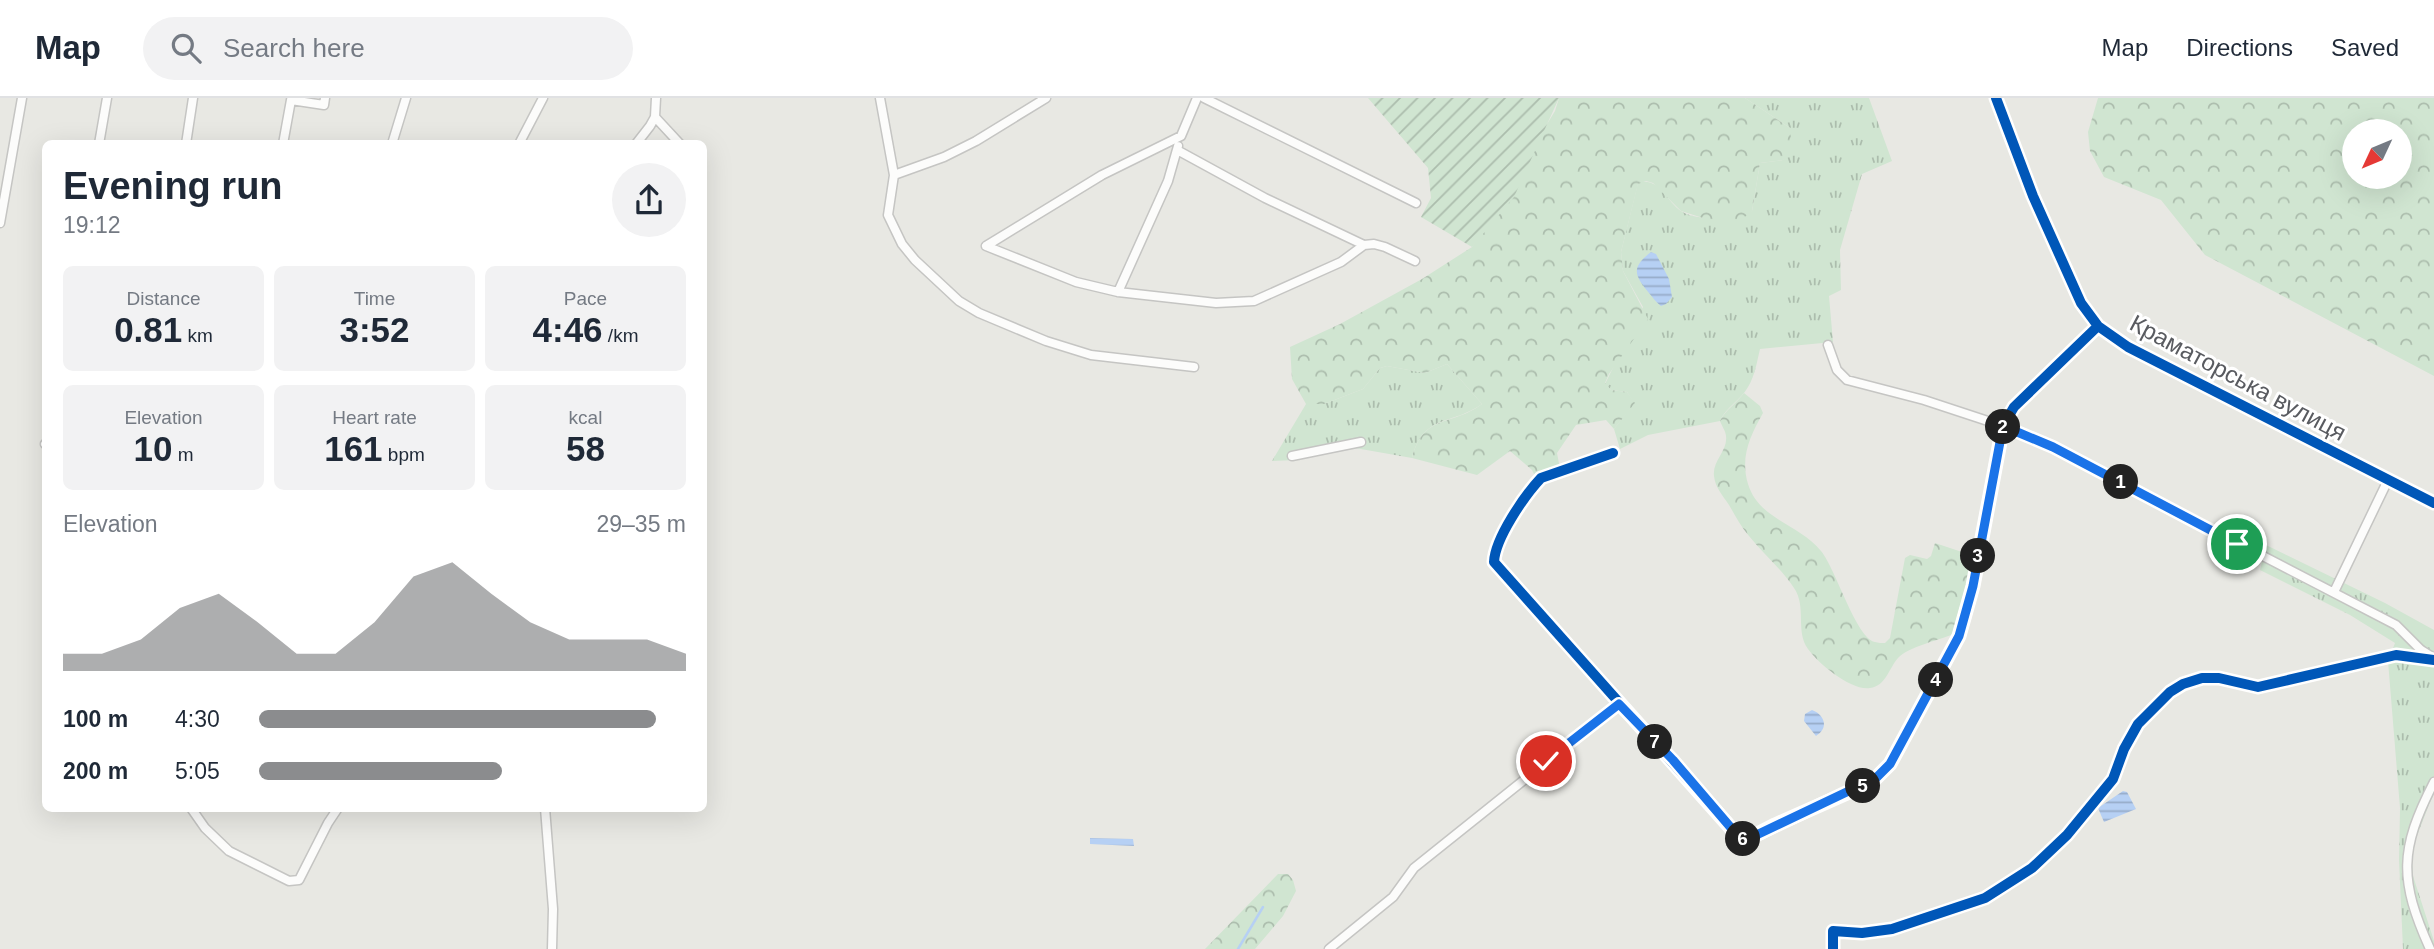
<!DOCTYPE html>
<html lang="en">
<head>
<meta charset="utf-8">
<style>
	body { margin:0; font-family:Helvetica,sans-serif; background:#f2f2f3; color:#1f2937; height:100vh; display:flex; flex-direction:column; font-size:26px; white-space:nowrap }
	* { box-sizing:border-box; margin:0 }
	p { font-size:23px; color:#747a83 }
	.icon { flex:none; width:38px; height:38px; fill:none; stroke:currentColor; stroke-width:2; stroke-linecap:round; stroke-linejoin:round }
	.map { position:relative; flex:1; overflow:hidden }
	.drawer { position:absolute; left:42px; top:42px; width:665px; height:672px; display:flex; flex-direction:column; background:#fff; border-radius:10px; box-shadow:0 7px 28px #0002 }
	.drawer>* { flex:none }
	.needle { width:46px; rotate:226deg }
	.fabs { position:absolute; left:2342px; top:21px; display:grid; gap:14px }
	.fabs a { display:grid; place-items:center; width:70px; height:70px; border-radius:50%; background:#fff; box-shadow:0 7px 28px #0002; font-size:35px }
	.pin { position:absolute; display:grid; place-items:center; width:60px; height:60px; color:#fff; margin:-30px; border:4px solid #fff; border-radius:50%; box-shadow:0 2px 7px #0007 }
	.km { position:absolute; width:35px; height:35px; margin:-18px; border-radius:50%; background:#222; color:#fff; font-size:19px; line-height:35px; text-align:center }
	.round { display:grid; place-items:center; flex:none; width:74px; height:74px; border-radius:37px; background:#f2f2f3 }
	.headline { display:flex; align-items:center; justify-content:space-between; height:119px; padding:0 21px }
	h1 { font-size:38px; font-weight:700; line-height:52px }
	.stats { display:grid; grid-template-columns:repeat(3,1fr); gap:10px; height:119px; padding:7px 21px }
	.stats div { display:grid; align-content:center; border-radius:10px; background:#f2f2f3; text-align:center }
	.stats b { font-size:35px; font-weight:700 }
	.stats small { font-size:19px; font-weight:400 }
	.stats p { font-size:19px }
	.chart { height:196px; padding:14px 21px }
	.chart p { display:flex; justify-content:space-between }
	.chart svg { width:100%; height:126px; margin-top:7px; fill:#8b8c8e; opacity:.7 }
	ul { padding:0 21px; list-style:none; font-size:23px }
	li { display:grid; grid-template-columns:112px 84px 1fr; align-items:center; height:52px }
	li i { height:18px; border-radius:9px; background:#8b8c8e }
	header { display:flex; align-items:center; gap:42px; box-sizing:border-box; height:98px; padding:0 35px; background:#fff; border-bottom:2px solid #e0e1e3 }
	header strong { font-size:33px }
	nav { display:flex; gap:38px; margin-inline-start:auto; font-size:24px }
	.search { width:490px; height:63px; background:#f2f2f3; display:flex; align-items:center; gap:18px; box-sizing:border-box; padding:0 24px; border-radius:38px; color:#747a83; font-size:26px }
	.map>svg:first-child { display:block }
</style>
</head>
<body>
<header>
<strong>Map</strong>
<div class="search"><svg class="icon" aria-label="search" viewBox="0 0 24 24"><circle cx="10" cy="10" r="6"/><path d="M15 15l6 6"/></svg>Search here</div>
<nav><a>Map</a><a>Directions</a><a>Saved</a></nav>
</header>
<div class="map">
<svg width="2434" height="851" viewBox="0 0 2434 851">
	<defs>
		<pattern id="grass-tufts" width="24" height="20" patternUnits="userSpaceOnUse" patternTransform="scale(1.75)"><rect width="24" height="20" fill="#d0e5d1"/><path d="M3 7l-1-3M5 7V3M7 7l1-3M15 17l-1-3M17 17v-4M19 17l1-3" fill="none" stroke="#acbdad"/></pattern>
		<pattern id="forest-crowns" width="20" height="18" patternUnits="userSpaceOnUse" patternTransform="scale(1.75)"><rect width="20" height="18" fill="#d0e5d1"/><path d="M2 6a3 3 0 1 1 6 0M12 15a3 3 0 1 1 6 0" fill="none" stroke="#acbdad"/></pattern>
		<pattern id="garden-furrows" width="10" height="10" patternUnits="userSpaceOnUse" patternTransform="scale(1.75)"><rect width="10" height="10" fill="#d0e5d1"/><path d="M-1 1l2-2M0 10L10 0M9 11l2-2" fill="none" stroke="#acbdad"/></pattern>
		<pattern id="water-rules" width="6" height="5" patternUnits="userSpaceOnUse" patternTransform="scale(1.75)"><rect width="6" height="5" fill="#b6d0f4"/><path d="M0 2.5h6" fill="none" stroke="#97acc9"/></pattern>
	</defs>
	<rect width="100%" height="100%" fill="#e8e8e3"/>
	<path fill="url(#grass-tufts)" d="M1745,0H1869L1892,63L1862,76L1840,152L1841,192L1829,198L1833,244L1760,251C1757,263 1755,278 1748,289C1740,303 1726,309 1720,323L1648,337L1620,351L1614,331L1634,305L1627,294L1611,292L1605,286L1643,209L1623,173L1621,154L1638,85C1659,78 1666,103 1681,113C1702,126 1730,116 1752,113L1760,65L1783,62L1790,30Z
		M1447,266L1482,306C1451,328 1424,315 1412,360L1355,350L1296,362L1272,363L1306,306H1324L1363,291L1380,270L1387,268L1425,275Z
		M2266,447L2385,505L2434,532V694L2411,753L2413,778L2434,843V851H2403L2399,762L2400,710L2388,563L2395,545L2350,517L2260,472Z"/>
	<path fill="url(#forest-crowns)" fill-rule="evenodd" d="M1559,0H1745L1790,30L1792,51L1783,62L1760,65L1752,113L1741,122L1725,127L1681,113L1653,85L1646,83L1638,86L1621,154L1623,173L1648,221L1609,276L1605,285L1611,292L1627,294L1635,305L1614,331L1606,322L1576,327L1557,355L1561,376L1538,384L1532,372L1510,353L1477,377L1412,360C1424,315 1451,329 1482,306L1447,266L1425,275L1387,268L1380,270L1363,291L1324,306H1306L1292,281L1290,249L1340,226L1422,181L1472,149L1555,13Z
		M2098,0H2434V278L2205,157L2161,102L2104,79L2090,53L2088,34ZM2399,33V79H2354V33Z
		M1744,295L1760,308L1763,315C1750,338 1740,359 1748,386C1759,422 1800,426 1821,453C1836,471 1856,540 1875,544C1878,545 1882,545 1885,545L1890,540L1905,460L1910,457L1927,461L1931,458L1935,445L1974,458L1957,535C1942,541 1908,549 1898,560C1889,570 1886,588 1870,590C1851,593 1819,566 1808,551C1795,533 1807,509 1794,490C1781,470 1764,457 1749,438C1741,429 1735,417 1729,407C1723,398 1715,389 1714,378C1712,363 1728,353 1726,338C1726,334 1722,328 1720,323C1726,311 1736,306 1744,295Z
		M1278,776H1288L1293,782L1296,793L1283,818L1255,851H1205Z"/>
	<path fill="url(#garden-furrows)" d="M1368,0H1559L1514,99L1472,149L1421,119L1431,100L1428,70Z"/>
	<path fill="url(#water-rules)" d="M1651,154L1656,156L1669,181L1672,199L1666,206L1661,208C1656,204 1653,200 1649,195C1635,178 1630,170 1651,154Z
		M1812,612C1825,617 1829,630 1816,638L1804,623L1805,616Z
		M2123,693L2127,694L2136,711L2104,724L2098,710Z
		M1090,740L1133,741L1134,748L1090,746Z"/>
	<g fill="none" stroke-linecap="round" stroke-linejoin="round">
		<path stroke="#b6d0f4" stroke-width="2.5" d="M1238,851L1263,809"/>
		<defs>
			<path id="minor" d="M656,0L655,19L680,46
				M880,0L894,77L888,117L902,146L915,162L959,203L979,215L1046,243L1091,257L1194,269
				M1204,0L1416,105
				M99,46L107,0
				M186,46L193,0
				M283,46L291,2L324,7L325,0
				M392,46L406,0
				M519,46L543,0
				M636,46L650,28L655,19
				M1177,52L1265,100L1364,147
				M894,77L944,59L976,43L1046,0
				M0,125L22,0
				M986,148L1076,184L1118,194L1216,205L1254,203L1341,164L1364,147L1374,146L1385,149L1415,163
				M986,148L1102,77L1181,38L1197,0
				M1118,194L1168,83L1178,48
				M1828,247L1837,272L1847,282L1924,302L2003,328L2053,349L2396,527L2421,552L2434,560
				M45,346L46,345
				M1613,355L1541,380C1525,397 1495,440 1494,464L1738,738L1748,741L1775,727L1863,688L1876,680L1890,666L1959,538L1973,488L2003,328L2014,309L2098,228
				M1292,358L1361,344
				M2334,494L2388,382
				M191,710L205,730L229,753L289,783L299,782L328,725L338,710
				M545,710L553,811L552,851
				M1329,851L1393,799L1414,770L1619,606
				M1833,851V833L1862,835L1892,831L1985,800L2032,770L2067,737L2113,681L2124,651L2138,626L2170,594L2183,586L2202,580H2219L2258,589L2396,557L2434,562
				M2430,851C2399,782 2399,752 2434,684"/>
			<path id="tertiary" d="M1996,0L2033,98L2081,205L2098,228L2128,249L2434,405"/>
		</defs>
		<use href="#minor" stroke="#c5c5c3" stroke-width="11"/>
		<use href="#tertiary" stroke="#c5c5c3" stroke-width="13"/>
		<use href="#minor" stroke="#fcfcfb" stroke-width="8"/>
		<use href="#tertiary" stroke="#fcfcfb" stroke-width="10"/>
		<defs>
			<path id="cycleway" d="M1996,0L2033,98L2081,205L2098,228L2128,249L2434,405
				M1613,355L1541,380C1525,397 1495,440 1494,464L1738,738L1748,741L1775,727L1863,688L1876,680L1890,666L1959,538L1973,488L2003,328L2014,309L2098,228
				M1833,851V833L1862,835L1892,831L1985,800L2032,770L2067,737L2113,681L2124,651L2138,626L2170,594L2183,586L2202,580H2219L2258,589L2396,557L2434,562"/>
		</defs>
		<use href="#cycleway" stroke="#fff" stroke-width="15"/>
		<use href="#cycleway" stroke="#0057b8" stroke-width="10"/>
	</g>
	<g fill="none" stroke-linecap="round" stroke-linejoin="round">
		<defs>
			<path id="route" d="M1546,663L1619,606L1673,662L1738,738L1748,741L1876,680L1890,666L1959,538L1973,488L2003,328L2053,349L2237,446"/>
		</defs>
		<use href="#route" stroke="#fff" stroke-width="14"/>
		<use href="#route" stroke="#1a73e8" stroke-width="9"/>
	</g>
	<g text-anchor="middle" stroke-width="6" stroke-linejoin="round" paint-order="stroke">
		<g font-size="24" fill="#595b60" stroke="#fff">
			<text transform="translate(2238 280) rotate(28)" y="8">Краматорська вулиця</text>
		</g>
	</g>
</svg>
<div class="fabs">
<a><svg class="needle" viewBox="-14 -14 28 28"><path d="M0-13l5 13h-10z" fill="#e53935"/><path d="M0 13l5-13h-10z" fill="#747a83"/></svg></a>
</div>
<div class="pin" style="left:2237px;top:446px;background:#1e9e55"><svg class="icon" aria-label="arrive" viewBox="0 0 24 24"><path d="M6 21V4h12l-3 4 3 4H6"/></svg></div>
<div class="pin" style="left:1546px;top:663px;background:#d93025"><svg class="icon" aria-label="check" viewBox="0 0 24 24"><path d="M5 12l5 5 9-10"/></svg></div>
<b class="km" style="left:2121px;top:384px">1</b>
<b class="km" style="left:2003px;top:329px">2</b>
<b class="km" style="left:1978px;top:458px">3</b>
<b class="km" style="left:1936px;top:582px">4</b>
<b class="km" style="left:1863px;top:688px">5</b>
<b class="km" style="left:1743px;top:741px">6</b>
<b class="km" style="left:1655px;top:644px">7</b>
<section class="drawer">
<div class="headline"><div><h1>Evening run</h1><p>19:12</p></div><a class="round"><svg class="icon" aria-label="share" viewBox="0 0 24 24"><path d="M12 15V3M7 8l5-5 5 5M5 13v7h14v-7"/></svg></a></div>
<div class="stats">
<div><p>Distance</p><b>0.81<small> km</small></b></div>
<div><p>Time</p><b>3:52</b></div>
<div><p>Pace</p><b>4:46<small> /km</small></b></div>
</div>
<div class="stats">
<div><p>Elevation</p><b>10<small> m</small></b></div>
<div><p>Heart rate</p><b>161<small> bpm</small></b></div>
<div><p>kcal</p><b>58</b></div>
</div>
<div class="chart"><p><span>Elevation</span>29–35 m</p>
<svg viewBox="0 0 160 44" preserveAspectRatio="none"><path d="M0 44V38L10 38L20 33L30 22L40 17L50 27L60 38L70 38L80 27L90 11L100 6L110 17L120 27L130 33L140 33L150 33L160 38V44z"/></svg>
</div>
<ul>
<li><b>100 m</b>4:30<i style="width:93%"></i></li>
<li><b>200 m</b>5:05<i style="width:57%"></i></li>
</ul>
</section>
</div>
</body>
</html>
